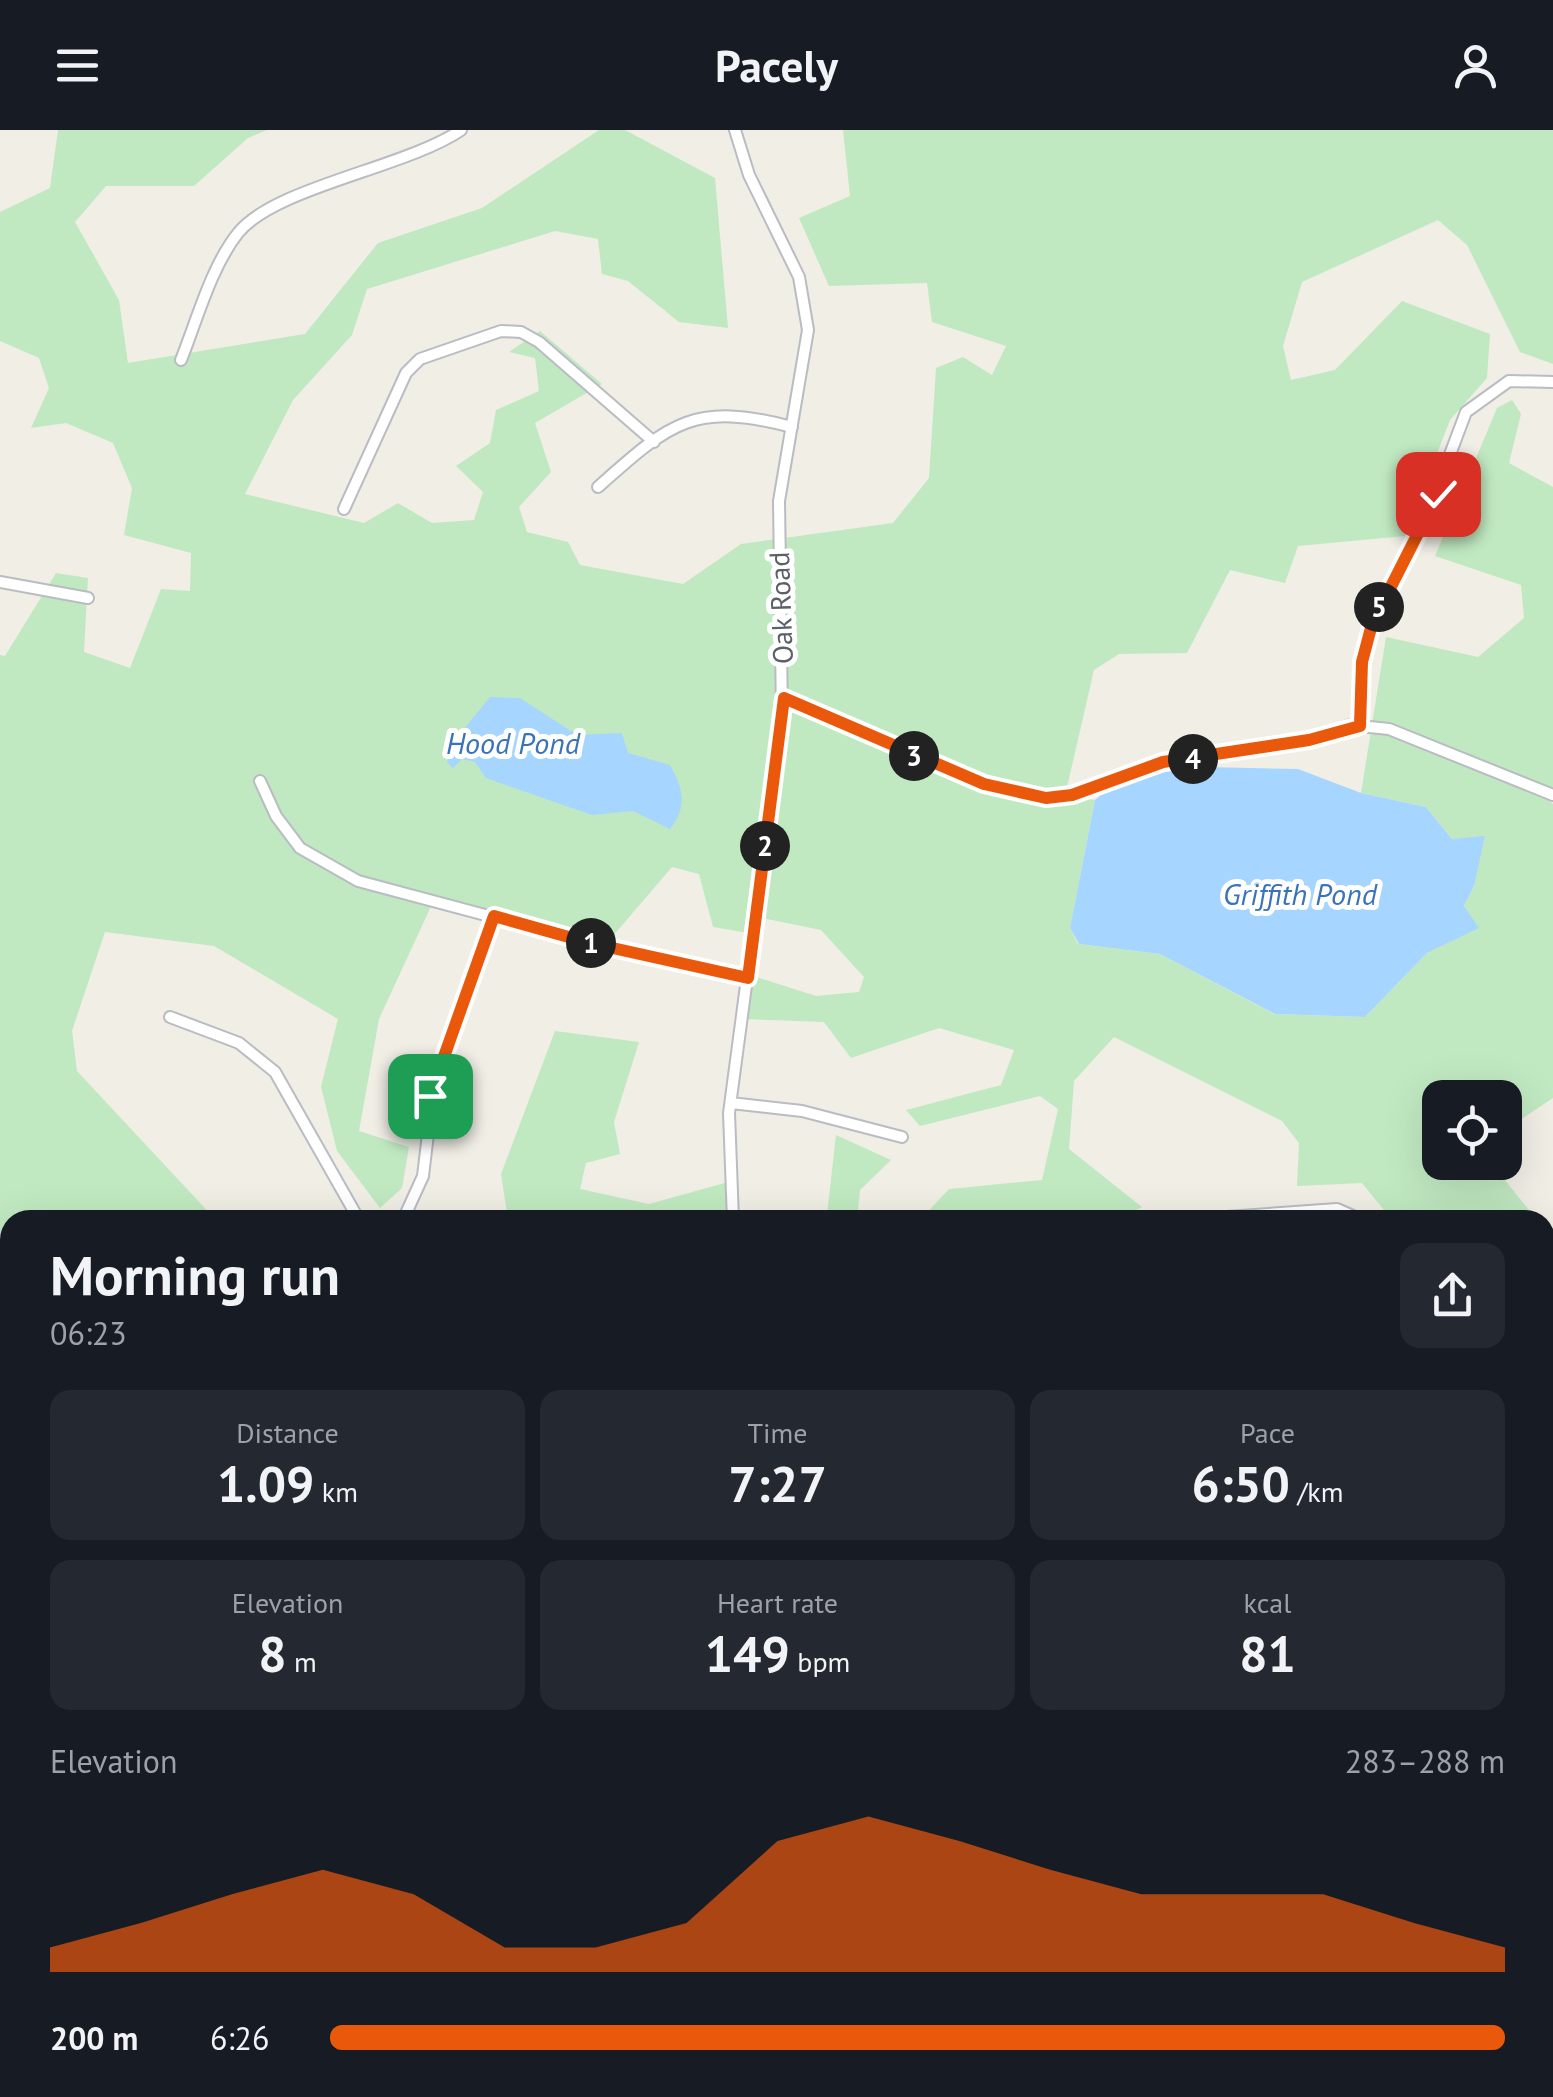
<!DOCTYPE html>
<html lang="en">
<head>
<meta charset="utf-8">
<style>
	body { margin:0; font-family:"PT Sans",sans-serif; background:#242831; color:#f1f3f6; height:100vh; display:flex; flex-direction:column; font-size:38px; white-space:nowrap }
	* { box-sizing:border-box; margin:0 }
	p { font-size:32px; color:#9ea1a6 }
	.icon { flex:none; width:55px; height:55px; fill:none; stroke:currentColor; stroke-width:2; stroke-linecap:round; stroke-linejoin:round }
	.map { position:relative; flex:1; overflow:hidden }
	.side { position:absolute; left:0px; top:1080px; width:1555px; height:888px; display:flex; flex-direction:column; background:#171b24; border-radius:30px 30px 0 0; box-shadow:0 10px 40px #0002 }
	.side>* { flex:none }
	.controls { position:absolute; left:1422px; top:950px; display:grid; gap:20px }
	.controls a { display:grid; place-items:center; width:100px; height:100px; border-radius:20px; background:#171b24; box-shadow:0 10px 40px #0002; font-size:50px }
	.pin { position:absolute; display:grid; place-items:center; width:85px; height:85px; color:#fff; margin:-42px; border-radius:20px; box-shadow:0 5px 15px #0006 }
	.km { position:absolute; width:50px; height:50px; margin:-25px; border-radius:50%; background:#222; color:#fff; font-size:28px; line-height:50px; text-align:center }
	.round { display:grid; place-items:center; flex:none; width:105px; height:105px; border-radius:20px; background:#242831 }
	.head { display:flex; align-items:center; justify-content:space-between; height:170px; padding:0 50px }
	h1 { font-size:55px; font-weight:800; line-height:75px }
	.metrics { display:grid; grid-template-columns:repeat(3,1fr); gap:15px; height:170px; padding:10px 50px }
	.metrics div { display:grid; align-content:center; border-radius:20px; background:#242831; text-align:center }
	.metrics b { font-size:50px; font-weight:800 }
	.metrics small { font-size:28px; font-weight:400 }
	.metrics p { font-size:28px }
	.chart { height:280px; padding:20px 50px }
	.chart p { display:flex; justify-content:space-between }
	.chart svg { width:100%; height:180px; margin-top:10px; fill:#ea580c; opacity:.7 }
	ul { padding:0 50px; list-style:none; font-size:32px }
	li { display:grid; grid-template-columns:160px 120px 1fr; align-items:center; height:75px }
	li i { height:25px; border-radius:12px; background:#ea580c }
	header { display:flex; justify-content:space-between; align-items:center; height:130px; padding:0 50px; background:#171b24; font-size:45px; font-weight:800 }
	.map>svg:first-child { display:block }
</style>
</head>
<body>
<header><svg class="icon" aria-label="menu" viewBox="0 0 24 24"><path d="M4 6h16M4 12h16M4 18h16"/></svg>Pacely<svg class="icon" aria-label="person" viewBox="0 0 24 24"><circle cx="12" cy="8" r="4"/><path d="M4 21q1-7 8-7t8 7"/></svg></header>
<div class="map">
<svg width="1553" height="1967" viewBox="0 0 1553 1967">
	<rect width="100%" height="100%" fill="#f0eee5"/>
	<path fill="#c0e9c1" d="M58,0H267L248,8L194,56H106L75,92L119,170L128,233L305,204L378,113L482,78L599,0H625L715,48L728,198L679,192L628,151L602,144L598,109L555,101L367,159L352,205L293,270L245,364L364,393L398,373L432,393L474,390L483,362L456,336L490,313L496,280L539,261L535,228L509,222L540,201L602,254L535,293L551,342L519,377L527,402L568,412L580,435L683,454L741,414L893,393L929,348L936,238L963,227L992,245L1006,216L932,192L927,153L829,156L799,88L850,66L843,0H1553V234L1520,222L1467,115L1438,90L1302,152L1283,216L1291,250L1335,240L1402,171L1490,204L1487,248L1450,290L1405,406L1298,416L1285,453L1230,440L1187,523L1119,524L1094,540L1065,666L1095,670L1070,798L1078,814L1160,824L1274,884L1365,887L1427,823L1478,798L1464,776L1474,756L1452,709L1426,677L1361,663L1386,507L1478,527L1524,488L1521,455L1435,426L1497,278L1512,270L1521,284L1509,333L1553,357V660L1547,669L1553,674V968L1505,1000V968H1440V1032L1491,1033L1534,1086L1392,1090L1362,1053L1297,1056L1299,1013L1282,991L1114,907L1074,951L1069,1019L1142,1077L1116,1090H920L949,1059L1042,1050L1058,979L1040,966L920,996L906,980L1001,955L1014,920L939,898L851,928L824,892L743,889L750,845L816,866L859,862L864,847L821,800L757,787L754,804L713,797L699,744L672,737L606,814L433,772L379,889L359,1001L409,1017L402,1058L380,1078L337,1021L321,957L338,889L214,816L105,802L72,901L77,941L216,1090H10V1344L0,1336V525L5,526L56,443L88,448L84,522L130,538L161,459L190,461L191,423L124,405L132,358L113,313L66,293L31,298L49,258L39,228L0,211V82L50,58Z
		M555,901L639,912L614,992L620,1024L586,1033L580,1059L649,1074L732,1051L730,1090H508L501,1044Z
		M836,1005L891,1030L860,1060L857,1090H831L827,1085Z
		M1553,1138V1967H945L969,1958H1545V1142Z"/>
	<path fill="#a6d5ff" d="M490,567L520,568L577,605L622,603L628,623L670,635C683,658 688,677 670,699L633,681L592,685L563,675L486,648L475,632L462,629L453,638L447,632L455,610Z
		M1205,637L1298,639L1361,663L1426,677L1452,709L1485,706L1474,756L1464,776L1479,798L1427,823L1365,887L1275,884L1160,824L1079,814L1070,798L1095,670C1126,643 1165,642 1205,637Z"/>
	<g fill="none" stroke-linecap="round" stroke-linejoin="round">
		<defs>
			<path id="minor" d="M181,230C197,190 211,137 238,103C275,57 405,38 461,0
				M598,357C670,293 693,271 792,297
				M344,379L406,243L420,229L501,201L521,202L539,212L654,312
				M0,452L88,468
				M784,568L984,654L1045,667L1072,665L1143,637L1309,609L1350,595L1389,599L1553,665
				M1360,596L1363,532L1371,494L1425,391L1466,282L1509,251L1553,252
				M260,651L276,686L300,718L358,751L590,813L748,847
				M170,887L239,913L275,942L359,1090
				M731,973L802,981L902,1007
				M403,1090L423,1046L435,945L494,786
				M733,1090L729,983L782,586L779,371L808,200L799,147L749,45L735,0
				M1184,1090L1337,1079L1362,1090
				M1545,1120L1553,1116
				M0,1364L10,1377
				M0,1486L10,1475
				M0,1571L10,1550
				M0,1697H10
				M0,1898L10,1892
				M235,1958L245,1967
				M565,1958L580,1967
				M724,1958L732,1967
				M768,1967L789,1958"/>
		</defs>
		<use href="#minor" stroke="#b9bcc2" stroke-width="14"/>
		<use href="#minor" stroke="#fff" stroke-width="10"/>
	</g>
	<g fill="none" stroke-linecap="round" stroke-linejoin="round">
		<defs>
			<path id="route" d="M430,966L494,786L590,813L748,848L784,568L984,654L1046,668L1072,665L1163,632L1309,610L1360,596L1362,532L1372,494L1438,364"/>
		</defs>
		<use href="#route" stroke="#fff" stroke-width="20"/>
		<use href="#route" stroke="#ea580c" stroke-width="12"/>
	</g>
	<g text-anchor="middle" stroke-width="10" stroke-linejoin="round" paint-order="stroke">
		<g font-size="28" fill="#5c6167" stroke="#fff">
			<text transform="translate(781 478) rotate(-92)" y="10">Oak Road</text>
		</g>
		<g font-size="30" font-style="italic" fill="#3a73ba" stroke="#fff">
			<text x="513" y="624">Hood Pond</text>
			<text x="1300" y="775">Griffith Pond</text>
		</g>
	</g>
</svg>
<div class="controls">
<a><svg class="icon" aria-label="locate" viewBox="0 0 24 24"><circle cx="12" cy="12" r="6"/><path d="M12 2v4M12 18v4M2 12h4M18 12h4"/></svg></a>
</div>
<div class="pin" style="left:430px;top:966px;background:#1e9e55"><svg class="icon" aria-label="arrive" viewBox="0 0 24 24"><path d="M6 21V4h12l-3 4 3 4H6"/></svg></div>
<div class="pin" style="left:1438px;top:364px;background:#d93025"><svg class="icon" aria-label="check" viewBox="0 0 24 24"><path d="M5 12l5 5 9-10"/></svg></div>
<b class="km" style="left:591px;top:813px">1</b>
<b class="km" style="left:765px;top:716px">2</b>
<b class="km" style="left:914px;top:626px">3</b>
<b class="km" style="left:1193px;top:629px">4</b>
<b class="km" style="left:1379px;top:477px">5</b>
<section class="side">
<div class="head"><div><h1>Morning run</h1><p>06:23</p></div><a class="round"><svg class="icon" aria-label="share" viewBox="0 0 24 24"><path d="M12 15V3M7 8l5-5 5 5M5 13v7h14v-7"/></svg></a></div>
<div class="metrics">
<div><p>Distance</p><b>1.09<small> km</small></b></div>
<div><p>Time</p><b>7:27</b></div>
<div><p>Pace</p><b>6:50<small> /km</small></b></div>
</div>
<div class="metrics">
<div><p>Elevation</p><b>8<small> m</small></b></div>
<div><p>Heart rate</p><b>149<small> bpm</small></b></div>
<div><p>kcal</p><b>81</b></div>
</div>
<div class="chart"><p><span>Elevation</span>283–288 m</p>
<svg viewBox="0 0 160 44" preserveAspectRatio="none"><path d="M0 44V38L10 32L20 25L30 19L40 25L50 38L60 38L70 32L80 12L90 6L100 12L110 19L120 25L130 25L140 25L150 32L160 38V44z"/></svg>
</div>
<ul>
<li><b>200 m</b>6:26<i style="width:100%"></i></li>
</ul>
</section>
</div>
</body>
</html>
